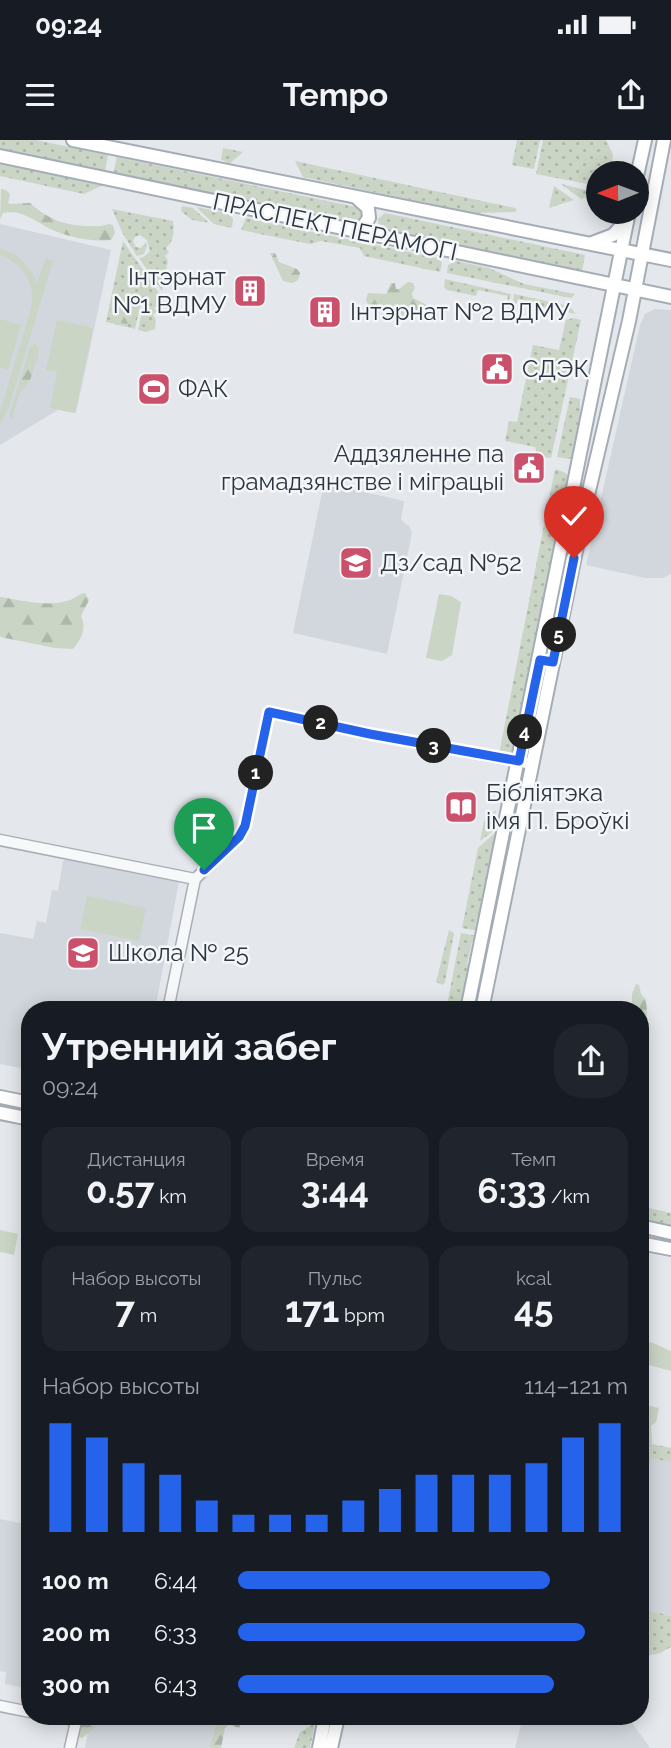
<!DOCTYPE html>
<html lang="ru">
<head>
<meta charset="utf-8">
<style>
	body { margin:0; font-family:Raleway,sans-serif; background:#20242c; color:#f1f3f6; height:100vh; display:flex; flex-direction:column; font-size:26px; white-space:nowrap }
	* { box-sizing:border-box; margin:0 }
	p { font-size:23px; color:#9ea1a6 }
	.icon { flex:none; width:38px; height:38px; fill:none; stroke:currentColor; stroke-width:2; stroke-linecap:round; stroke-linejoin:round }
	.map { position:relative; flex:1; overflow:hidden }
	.sheet { position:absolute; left:21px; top:861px; width:628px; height:724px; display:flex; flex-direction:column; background:#171b24; border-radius:28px; box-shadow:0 4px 18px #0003 }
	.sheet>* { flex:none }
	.needle { width:46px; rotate:269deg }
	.fabs { position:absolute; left:586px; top:21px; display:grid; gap:14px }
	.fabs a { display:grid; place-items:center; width:63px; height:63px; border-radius:50%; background:#171b24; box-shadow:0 4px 18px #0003; font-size:35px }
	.pin { position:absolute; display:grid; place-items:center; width:60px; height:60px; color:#fff; margin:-72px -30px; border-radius:50% 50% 50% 0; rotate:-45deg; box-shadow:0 0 7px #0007 }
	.pin .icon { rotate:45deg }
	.km { position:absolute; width:35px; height:35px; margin:-18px; border-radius:50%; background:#222; color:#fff; font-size:19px; line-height:35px; text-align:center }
	.round { display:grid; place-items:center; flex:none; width:74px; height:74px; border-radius:28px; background:#20242c }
	.overview { display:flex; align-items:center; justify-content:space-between; height:119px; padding:0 21px }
	h1 { font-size:38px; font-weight:700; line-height:52px }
	.stats { display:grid; grid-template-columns:repeat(3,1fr); gap:10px; height:119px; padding:7px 21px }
	.stats div { display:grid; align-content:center; border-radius:18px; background:#20242c; text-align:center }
	.stats b { font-size:35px; font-weight:700 }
	.stats small { font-size:19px; font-weight:400 }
	.stats p { font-size:19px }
	.chart { height:196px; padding:14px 21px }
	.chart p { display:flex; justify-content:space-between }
	.chart svg { width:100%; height:126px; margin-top:7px; stroke:#2563eb; stroke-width:6 }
	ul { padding:0 21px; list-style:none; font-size:23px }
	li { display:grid; grid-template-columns:112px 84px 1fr; align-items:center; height:52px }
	li i { height:18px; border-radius:9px; background:#2563eb }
	.status { display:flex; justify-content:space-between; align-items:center; height:49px; padding:0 35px; background:#171b24; direction:ltr }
	.status svg { height:19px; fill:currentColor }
	header { display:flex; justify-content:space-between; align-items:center; height:91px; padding:0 21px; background:#171b24; font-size:32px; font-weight:700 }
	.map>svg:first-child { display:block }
</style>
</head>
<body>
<div class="status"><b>09:24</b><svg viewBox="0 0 49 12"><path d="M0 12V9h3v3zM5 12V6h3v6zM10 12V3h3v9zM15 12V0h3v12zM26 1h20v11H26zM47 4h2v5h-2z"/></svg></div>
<header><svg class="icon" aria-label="menu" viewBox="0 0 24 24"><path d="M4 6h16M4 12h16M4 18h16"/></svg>Tempo<svg class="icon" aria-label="share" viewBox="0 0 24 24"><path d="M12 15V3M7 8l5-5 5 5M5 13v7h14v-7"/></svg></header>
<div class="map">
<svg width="671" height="1608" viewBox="0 0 671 1608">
	<defs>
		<pattern id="grass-dots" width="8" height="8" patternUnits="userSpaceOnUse" patternTransform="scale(1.75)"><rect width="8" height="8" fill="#cad5c5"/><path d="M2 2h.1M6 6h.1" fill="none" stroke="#aeb7aa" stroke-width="1.8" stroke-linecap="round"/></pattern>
		<pattern id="forest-firs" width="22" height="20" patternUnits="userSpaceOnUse" patternTransform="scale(1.75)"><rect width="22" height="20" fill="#cad5c5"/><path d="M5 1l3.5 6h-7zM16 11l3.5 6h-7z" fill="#aeb7aa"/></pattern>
	</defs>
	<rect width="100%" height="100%" fill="#e4e7eb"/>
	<path fill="#d2d7dd" d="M0,84L111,110L76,273L58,270L0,305Z
		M655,169L671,170V434L663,438H645L586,425L640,185L645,174Z
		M324,343L404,361L401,380L409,386L412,393L387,514L293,493Z
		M67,719L179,742L155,870H30V930L0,924V793L33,799L37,781L46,783L52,750L58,751L63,721Z
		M651,1317L671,1322V1476L641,1468V1360L645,1353Z
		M0,1379L30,1385V1549L5,1544L6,1532L0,1531Z
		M91,1577H218L211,1608H85Z
		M523,1577H628L650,1608H515Z"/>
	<path fill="url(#grass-dots)" d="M0,0H36L108,15L105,32L0,10Z
		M517,0H540L534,29L512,25Z
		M543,0H606L613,15L610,33H598V46L536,34Z
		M223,8L243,12L229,24L221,19Z
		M117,17L356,67L362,71L363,79L360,83L352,84L113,34Z
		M295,21L515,68L517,70L515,72L473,73L303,37Z
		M0,23L102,45L101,46L84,54L0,36Z
		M561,44L598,53L581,59Z
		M554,46L574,60L549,68Z
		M182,66L193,68L209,83L192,80L181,71Z
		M196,67L228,73L233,79L232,88L214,84Z
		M112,69L173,81C174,92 174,101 166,108L169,112L165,116L168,121L162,151L139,118L144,117L150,111L147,100L140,95L135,97L133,101L136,107L141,108L146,102L147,106L144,114L137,116L123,94Z
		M385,73L585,115L582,131L383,90L379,87L378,79Z
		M246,78L438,118L442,123L440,132L364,116L360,108L321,101L310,104L241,90Z
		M123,101L161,156L160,164L154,168L157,171L153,175L156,180L155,189L146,192L138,190L145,158H142L135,189L106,182Z
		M456,121L489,128L524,144L575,154L571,158L447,133L448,125Z
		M445,139L511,154L509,162H507L508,156L478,150L476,156L447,150L444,147Z
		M514,154L569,166L576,174L527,164V161L518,159L516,164L513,163Z
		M573,178L581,180L551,318L538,316L535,307L505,301L509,281L517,282L533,205L559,210L566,180Z
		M570,257L580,259V287L574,317L569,319L557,317Z
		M555,329L566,333L569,340L513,610L506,615L499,614Z
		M496,670L493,691L480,701L484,681Z
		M496,692H499L478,791L462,788L478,708Z
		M449,790L454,793L445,842L443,845L436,842Z
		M461,793L477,796L476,799L472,802L467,824L470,830L461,870H446Z
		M640,1066L671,1073V1087L641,1081Z
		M640,1200L653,1203L645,1224L641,1223Z
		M651,1286L652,1304L671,1308V1322L651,1318L645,1353L641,1360V1294Z
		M640,1468L671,1476V1507L660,1513L641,1517Z
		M315,1583L310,1608H294L300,1592Z"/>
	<path fill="url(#forest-firs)" d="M1,49L6,50L10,54L8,63L11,64L30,63C48,79 63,85 87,86C96,86 101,87 109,84L113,85L115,93L111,100C92,102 73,98 55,91C38,84 22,68 3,73L0,79Z
		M270,113H275L279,122L297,129L300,133L298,140L292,143L283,141Z
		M408,142L413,143L415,148L412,153L413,158L427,165L426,171C402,184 407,174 388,168C383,166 375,168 370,168L366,160L368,153L386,154L391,143H395L396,149H399Z
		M125,155L129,157L137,175L134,183C124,185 118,183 111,177L110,169L115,156Z
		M35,204L39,207L38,217L30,240L19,255L12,279L9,276L30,207Z
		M85,453L89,460L81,476C87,489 81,499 73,509L55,508L0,497V457C21,460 49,468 70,460C76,458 78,454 85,453Z
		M636,844L639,845L641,854L646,860L647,874L641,910L640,870H632V854Z
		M80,1577H121L126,1581L122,1583L103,1581L82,1598L76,1596Z
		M218,1577H244L239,1588L229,1585L225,1588L221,1608H210Z"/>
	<path fill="#cad5c5" d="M0,109C19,114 30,126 37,143L46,118L53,121L9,267L0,284V272L31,169C36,145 24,124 0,115Z
		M0,179L21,185L8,230L0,228Z
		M57,180L93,188L75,273L50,268L57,232L46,230Z
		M439,454L451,456L461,462L452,515L442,521L426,518Z
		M87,756L146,768L139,801L80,789Z
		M0,1090L18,1094L14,1115L0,1112Z
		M653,1203L671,1211V1231L645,1224Z
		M641,1264L659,1268L656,1282L641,1294Z"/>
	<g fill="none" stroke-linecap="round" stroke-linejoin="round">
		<defs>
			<path id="minor" d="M0,700L195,739
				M168,870L195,739L239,697L245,686L269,572L370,594L532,624
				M0,1566L30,1572
				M57,1577L76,1580
				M70,1608L77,1577"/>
			<path id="major" d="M73,0L671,120
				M0,16L671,157
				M637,36L645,0
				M351,90L362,88L369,78L368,68L358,59
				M592,103L613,95L626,81
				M467,870L629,72
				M482,870L584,372L629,181L664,0
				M0,957L30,963
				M0,973L30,979
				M640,1086L671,1093
				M640,1103L671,1109
				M319,1608L325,1577
				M331,1608L338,1577"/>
		</defs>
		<use href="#minor" stroke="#a9aeb5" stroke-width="13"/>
		<use href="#major" stroke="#a4adb6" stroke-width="16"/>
		<use href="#minor" stroke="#f7f8f9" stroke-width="10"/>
		<use href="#major" stroke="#fff" stroke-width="12"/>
	</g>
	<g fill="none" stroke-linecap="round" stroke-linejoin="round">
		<defs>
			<path id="route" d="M204,730L239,697L245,686L269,572L370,594L519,621L540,520L553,522L574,418"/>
		</defs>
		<use href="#route" stroke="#fff" stroke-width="14"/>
		<use href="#route" stroke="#2563eb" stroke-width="9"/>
	</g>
	<defs>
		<symbol id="building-square" viewBox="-11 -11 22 22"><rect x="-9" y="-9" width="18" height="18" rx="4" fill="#ca506b" stroke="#f4f6f8"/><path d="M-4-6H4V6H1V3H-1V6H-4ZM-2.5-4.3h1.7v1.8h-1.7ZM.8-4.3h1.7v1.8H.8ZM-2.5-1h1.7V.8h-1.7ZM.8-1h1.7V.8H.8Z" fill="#fff"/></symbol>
		<symbol id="civic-square" viewBox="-11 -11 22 22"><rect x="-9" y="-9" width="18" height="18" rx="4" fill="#ca506b" stroke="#f4f6f8"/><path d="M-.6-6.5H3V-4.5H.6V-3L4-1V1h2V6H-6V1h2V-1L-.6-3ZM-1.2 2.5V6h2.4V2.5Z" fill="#fff"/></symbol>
		<symbol id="stadium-square" viewBox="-11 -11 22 22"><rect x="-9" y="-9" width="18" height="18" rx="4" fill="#ca506b" stroke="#f4f6f8"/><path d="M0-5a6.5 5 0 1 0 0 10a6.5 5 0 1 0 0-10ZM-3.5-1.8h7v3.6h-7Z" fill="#fff"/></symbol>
		<symbol id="school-square" viewBox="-11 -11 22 22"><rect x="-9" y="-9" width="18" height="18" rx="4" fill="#ca506b" stroke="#f4f6f8"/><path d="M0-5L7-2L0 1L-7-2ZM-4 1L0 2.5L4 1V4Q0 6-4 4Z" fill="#fff"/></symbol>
		<symbol id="library-square" viewBox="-11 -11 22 22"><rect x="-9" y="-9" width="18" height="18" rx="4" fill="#ca506b" stroke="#f4f6f8"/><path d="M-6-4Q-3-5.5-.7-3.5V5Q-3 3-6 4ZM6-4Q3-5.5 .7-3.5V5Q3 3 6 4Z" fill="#fff"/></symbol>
	</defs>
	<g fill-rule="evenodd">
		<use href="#building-square" x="231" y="132" width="38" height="38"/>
		<use href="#building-square" x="306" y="153" width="38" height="38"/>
		<use href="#civic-square" x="478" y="210" width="38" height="38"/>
		<use href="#stadium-square" x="135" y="230" width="38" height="38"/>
		<use href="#civic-square" x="510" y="309" width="38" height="38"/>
		<use href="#school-square" x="337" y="404" width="38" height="38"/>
		<use href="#library-square" x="442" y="648" width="38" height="38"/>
		<use href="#school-square" x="64" y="794" width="38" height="38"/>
	</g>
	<g text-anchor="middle" stroke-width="5" stroke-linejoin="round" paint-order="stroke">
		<g font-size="24" fill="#2c3643" stroke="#f4f6f8">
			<text transform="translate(335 87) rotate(12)" y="8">ПРАСПЕКТ ПЕРАМОГІ</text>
		</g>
		<g font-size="24" fill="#2c3643" stroke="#f4f6f8" text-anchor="start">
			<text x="226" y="145" text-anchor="end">Інтэрнат<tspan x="226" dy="28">№1 ВДМУ</tspan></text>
			<text x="350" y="180">Інтэрнат №2 ВДМУ</text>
			<text x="522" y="237">СДЭК</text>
			<text x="178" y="257">ФАК</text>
			<text x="504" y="322" text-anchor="end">Аддзяленне па<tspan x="504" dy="28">грамадзянстве і міграцыі</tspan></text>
			<text x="380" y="431">Дз/сад №52</text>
			<text x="486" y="661">Бібліятэка<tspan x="486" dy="28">імя П. Броўкі</tspan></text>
			<text x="108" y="821">Школа № 25</text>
		</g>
	</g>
</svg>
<div class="fabs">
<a><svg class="needle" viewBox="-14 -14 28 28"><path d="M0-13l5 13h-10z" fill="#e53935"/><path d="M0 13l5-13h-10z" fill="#9ea1a6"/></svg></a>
</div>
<div class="pin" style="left:204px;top:730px;background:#1e9e55"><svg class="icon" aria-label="arrive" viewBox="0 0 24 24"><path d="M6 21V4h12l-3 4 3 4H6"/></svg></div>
<div class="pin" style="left:574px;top:418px;background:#d93025"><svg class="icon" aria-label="check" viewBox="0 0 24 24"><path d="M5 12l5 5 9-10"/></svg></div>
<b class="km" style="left:256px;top:633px">1</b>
<b class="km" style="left:321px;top:583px">2</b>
<b class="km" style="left:434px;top:606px">3</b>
<b class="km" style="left:525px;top:592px">4</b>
<b class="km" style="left:559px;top:495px">5</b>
<section class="sheet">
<div class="overview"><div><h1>Утренний забег</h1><p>09:24</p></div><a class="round"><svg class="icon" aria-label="share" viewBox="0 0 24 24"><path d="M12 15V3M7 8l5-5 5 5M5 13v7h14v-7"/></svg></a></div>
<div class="stats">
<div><p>Дистанция</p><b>0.57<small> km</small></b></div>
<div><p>Время</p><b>3:44</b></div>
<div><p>Темп</p><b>6:33<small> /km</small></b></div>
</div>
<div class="stats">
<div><p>Набор высоты</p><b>7<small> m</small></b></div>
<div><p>Пульс</p><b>171<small> bpm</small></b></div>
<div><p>kcal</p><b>45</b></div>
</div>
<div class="chart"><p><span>Набор высоты</span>114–121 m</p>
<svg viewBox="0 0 160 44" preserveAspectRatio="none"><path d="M5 44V6M15 44V11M25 44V20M35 44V24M45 44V33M55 44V38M65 44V38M75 44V38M85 44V33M95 44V29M105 44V24M115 44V24M125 44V24M135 44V20M145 44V11M155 44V6"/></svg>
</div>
<ul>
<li><b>100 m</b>6:44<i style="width:80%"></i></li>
<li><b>200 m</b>6:33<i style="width:89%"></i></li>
<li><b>300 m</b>6:43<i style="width:81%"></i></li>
</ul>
</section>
</div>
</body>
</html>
